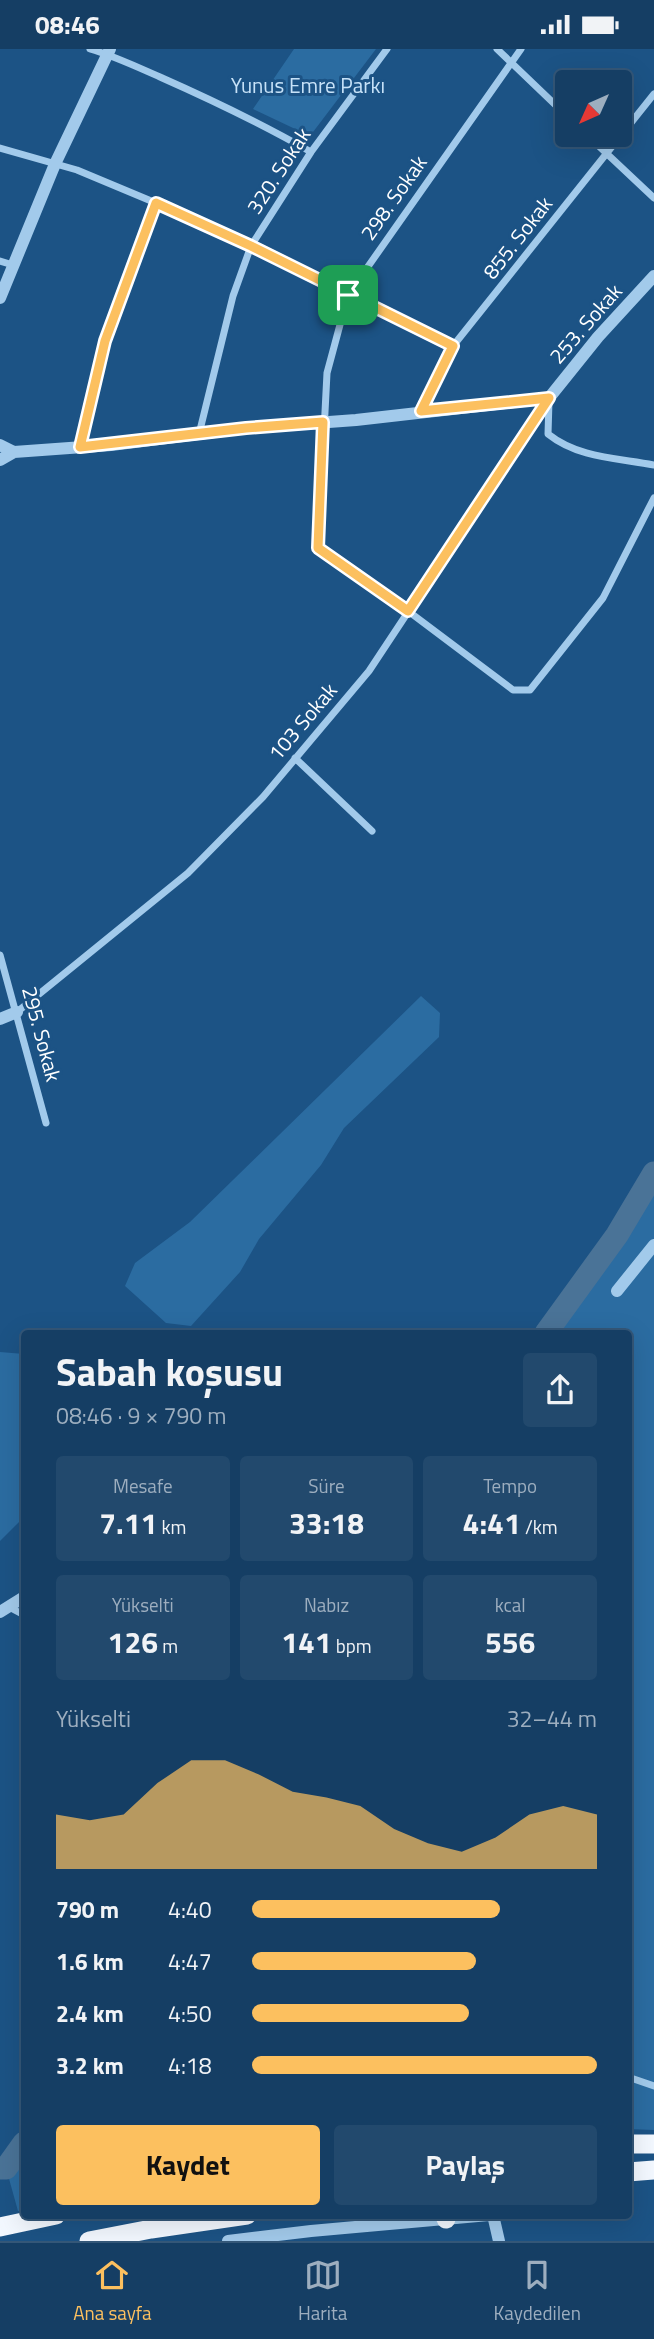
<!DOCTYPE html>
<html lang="tr">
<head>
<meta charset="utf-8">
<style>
	body { margin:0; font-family:"Titillium Web",sans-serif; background:#22496d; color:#f1f3f6; height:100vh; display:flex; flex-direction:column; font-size:26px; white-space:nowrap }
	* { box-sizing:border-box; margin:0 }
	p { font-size:23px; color:#9daebf }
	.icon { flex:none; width:38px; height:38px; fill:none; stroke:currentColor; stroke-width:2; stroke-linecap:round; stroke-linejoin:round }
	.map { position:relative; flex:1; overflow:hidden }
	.side { position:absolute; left:21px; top:1281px; width:611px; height:889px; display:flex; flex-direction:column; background:#153e64; border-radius:7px; box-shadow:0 7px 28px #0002,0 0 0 2px #345778 }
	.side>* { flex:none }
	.needle { width:46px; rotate:225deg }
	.fabs { position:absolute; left:555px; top:21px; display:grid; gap:14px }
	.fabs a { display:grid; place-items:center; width:77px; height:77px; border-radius:7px; background:#153e64; box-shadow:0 7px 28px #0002,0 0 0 2px #345778; font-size:35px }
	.pin { position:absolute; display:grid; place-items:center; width:60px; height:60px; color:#fff; margin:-30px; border-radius:14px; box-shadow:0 4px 10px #0006 }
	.round { display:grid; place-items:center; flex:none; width:74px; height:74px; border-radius:7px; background:#22496d }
	.overview { display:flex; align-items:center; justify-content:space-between; height:119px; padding:0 35px }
	h1 { font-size:38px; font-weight:700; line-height:52px }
	.figures { display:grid; grid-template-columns:repeat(3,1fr); gap:10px; height:119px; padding:7px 35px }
	.figures div { display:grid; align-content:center; border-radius:7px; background:#22496d; text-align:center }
	.figures b { font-size:30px; font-weight:700 }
	.figures small { font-size:19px; font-weight:400 }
	.figures p { font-size:19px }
	.chart { height:196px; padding:14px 35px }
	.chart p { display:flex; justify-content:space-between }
	.chart svg { width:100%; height:126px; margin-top:7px; fill:#fcc05f; opacity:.7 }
	.primary-button { display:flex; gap:14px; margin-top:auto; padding:14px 35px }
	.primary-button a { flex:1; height:80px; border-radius:7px; background:#fcc05f; color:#111; font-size:28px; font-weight:700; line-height:80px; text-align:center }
	.primary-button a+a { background:#22496d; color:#f1f3f6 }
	ul { padding:0 35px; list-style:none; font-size:23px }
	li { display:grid; grid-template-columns:112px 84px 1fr; align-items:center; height:52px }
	li i { height:18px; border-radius:9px; background:#fcc05f }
	.status { display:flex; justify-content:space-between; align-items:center; height:49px; padding:0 35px; background:#153e64; direction:ltr }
	.status svg { height:19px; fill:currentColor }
	.dock { display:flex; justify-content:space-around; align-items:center; height:98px; border-top:2px solid #345778; background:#153e64; font-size:19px; color:#9daebf }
	.dock a { display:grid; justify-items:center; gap:4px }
	.dock .active { color:#fcc05f }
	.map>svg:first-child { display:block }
</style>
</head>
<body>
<div class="status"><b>08:46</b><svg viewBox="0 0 49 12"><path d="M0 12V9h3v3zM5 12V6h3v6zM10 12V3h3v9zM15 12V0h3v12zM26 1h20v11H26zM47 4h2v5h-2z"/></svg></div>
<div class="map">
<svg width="654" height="2192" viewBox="0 0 654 2192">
	<rect width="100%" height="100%" fill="#1c5385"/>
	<path fill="#2b6ca1" d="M294,0H376L310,87L253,60Z
		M421,947L440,964L439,988L344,1079L321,1116L259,1190L240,1223L191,1277L166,1274L125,1237L135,1214L190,1173Z
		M654,1139V2081L628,2080V1284H550L581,1247Z
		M0,1303L24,1305V1468L0,1492Z
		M24,2094V2161L18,2162L6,2119Z"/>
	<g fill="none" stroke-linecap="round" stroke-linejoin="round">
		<path stroke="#4a7397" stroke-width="23" d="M546,1284L617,1186L654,1124
			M0,2119H6L24,2094"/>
		<path stroke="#a2caeb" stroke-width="7" d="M90,0C114,7 137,18 160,28C212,51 262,75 311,103
			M497,0L567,67
			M521,0L348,246L327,324L318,499L408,562L513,641H530L603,549L654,449
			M587,86L654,149
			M0,99L77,121L156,154L251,197L453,297
			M0,212L13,216
			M549,352L548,385C578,409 617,409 654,416
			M421,362L453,297L654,45
			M199,385L233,247L251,197L311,103L387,0
			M80,398L105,292L156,154
			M295,709L372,782
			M0,906L46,1074
			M17,963L188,824L263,748L369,622L549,350
			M9,1558L24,1566
			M628,2028L654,2037"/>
		<path stroke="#a2caeb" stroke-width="12" d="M0,249L55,115L110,0
			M0,396L14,403
			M14,403L111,396L246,379L356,371L549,349L598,288L654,227
			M0,411L14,403
			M0,970L17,963
			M617,1242L654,1196
			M0,1563L24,1548
			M493,2166L499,2192
			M228,2192L311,2182L489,2166"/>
		<path stroke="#f3f8ff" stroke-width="19" d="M628,2095H654
			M628,2123L654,2121
			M445,2166L446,2170
			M0,2178L56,2166
			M89,2192L151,2180L247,2166"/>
	</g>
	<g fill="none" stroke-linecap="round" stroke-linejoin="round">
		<defs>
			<path id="route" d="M156,154L251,197L453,297L421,362L549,349L408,562L318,499L323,373L246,379L80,398L105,292Z"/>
		</defs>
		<use href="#route" stroke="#fff" stroke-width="14"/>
		<use href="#route" stroke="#fcc05f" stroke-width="9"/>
	</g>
	<g text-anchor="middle" stroke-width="6" stroke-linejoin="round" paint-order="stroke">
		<g font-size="21" fill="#c7e2f8" stroke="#1c5385">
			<text x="308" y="44">Yunus Emre Parkı</text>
		</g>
		<g font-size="21" fill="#fff" stroke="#1c5385">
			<text transform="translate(279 122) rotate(-57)" y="7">320. Sokak</text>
			<text transform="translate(394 149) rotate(-55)" y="7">298. Sokak</text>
			<text transform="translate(518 189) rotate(-52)" y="7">855. Sokak</text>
			<text transform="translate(586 275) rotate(-49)" y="7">253. Sokak</text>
			<text transform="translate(303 673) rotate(-50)" y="7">103 Sokak</text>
			<text transform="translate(41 985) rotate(75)" y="7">295. Sokak</text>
		</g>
	</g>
</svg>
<div class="fabs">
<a><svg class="needle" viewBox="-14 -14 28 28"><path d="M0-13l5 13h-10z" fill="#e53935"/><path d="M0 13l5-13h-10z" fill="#9daebf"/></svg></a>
</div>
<div class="pin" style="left:348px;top:246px;background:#1e9e55"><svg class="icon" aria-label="arrive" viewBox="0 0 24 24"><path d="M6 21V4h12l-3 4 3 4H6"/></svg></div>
<section class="side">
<div class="overview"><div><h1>Sabah koşusu</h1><p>08:46 · 9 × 790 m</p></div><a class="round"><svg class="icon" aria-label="share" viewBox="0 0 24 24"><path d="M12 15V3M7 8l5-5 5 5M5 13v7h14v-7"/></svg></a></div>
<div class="figures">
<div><p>Mesafe</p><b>7.11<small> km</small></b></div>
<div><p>Süre</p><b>33:18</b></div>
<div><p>Tempo</p><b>4:41<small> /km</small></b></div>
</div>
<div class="figures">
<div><p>Yükselti</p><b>126<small> m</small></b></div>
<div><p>Nabız</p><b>141<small> bpm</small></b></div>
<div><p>kcal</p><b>556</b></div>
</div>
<div class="chart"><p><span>Yükselti</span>32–44 m</p>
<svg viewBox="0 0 160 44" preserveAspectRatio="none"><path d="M0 44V25L10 27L20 25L30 14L40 6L50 6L60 11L70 17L80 19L90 22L100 30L110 35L120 38L130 33L140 25L150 22L160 25V44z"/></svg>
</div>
<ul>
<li><b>790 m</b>4:40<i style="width:72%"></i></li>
<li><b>1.6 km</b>4:47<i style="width:65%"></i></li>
<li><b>2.4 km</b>4:50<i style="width:63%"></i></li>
<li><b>3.2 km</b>4:18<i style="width:100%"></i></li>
</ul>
<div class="primary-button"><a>Kaydet</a><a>Paylaş</a></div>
</section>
</div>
<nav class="dock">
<a class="active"><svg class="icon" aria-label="home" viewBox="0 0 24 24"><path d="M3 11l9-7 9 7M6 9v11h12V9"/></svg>Ana sayfa</a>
<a><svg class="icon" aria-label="map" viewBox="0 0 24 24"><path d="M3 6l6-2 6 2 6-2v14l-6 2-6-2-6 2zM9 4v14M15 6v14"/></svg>Harita</a>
<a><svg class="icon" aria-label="saved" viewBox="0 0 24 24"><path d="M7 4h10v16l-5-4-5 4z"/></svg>Kaydedilen</a>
</nav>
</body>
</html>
